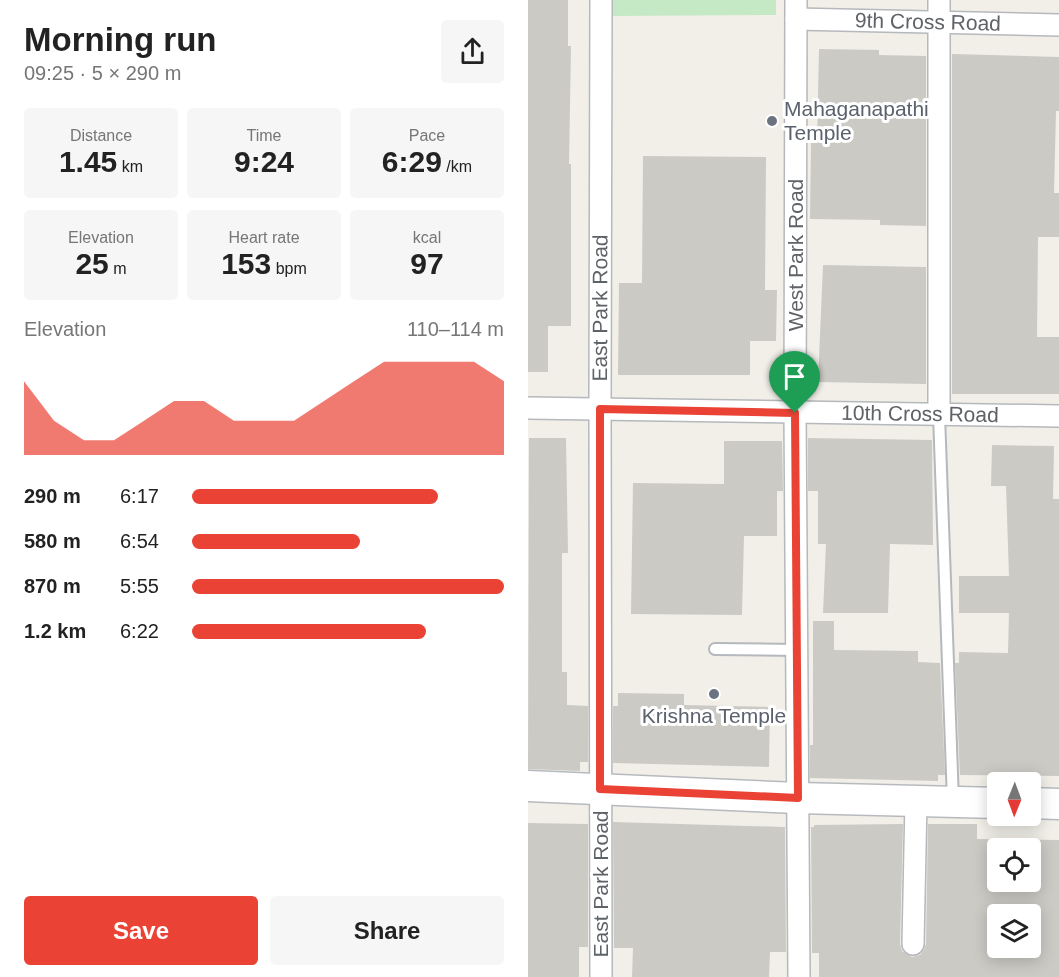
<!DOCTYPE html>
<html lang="en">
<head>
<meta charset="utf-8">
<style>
	body { margin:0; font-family:Arial,sans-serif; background:#f6f6f6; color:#222; height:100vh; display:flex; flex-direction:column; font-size:22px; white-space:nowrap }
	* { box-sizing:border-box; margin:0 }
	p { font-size:20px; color:#767676 }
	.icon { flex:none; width:33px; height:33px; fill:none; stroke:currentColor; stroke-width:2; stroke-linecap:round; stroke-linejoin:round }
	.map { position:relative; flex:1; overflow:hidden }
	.sheet { display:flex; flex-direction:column; background:#fff; width:528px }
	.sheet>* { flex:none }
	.needle { width:39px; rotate:181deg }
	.fabs { position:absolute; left:459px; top:772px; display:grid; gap:12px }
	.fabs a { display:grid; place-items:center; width:54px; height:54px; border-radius:6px; background:#fff; box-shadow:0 3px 15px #0003; font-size:30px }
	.pin { position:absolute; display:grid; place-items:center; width:51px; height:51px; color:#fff; margin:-62px -26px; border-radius:50% 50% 50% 0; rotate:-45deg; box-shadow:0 0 6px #0007 }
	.pin .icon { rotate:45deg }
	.round { display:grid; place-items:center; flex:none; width:63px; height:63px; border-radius:6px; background:#f6f6f6 }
	.overview { display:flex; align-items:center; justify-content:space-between; height:102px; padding:0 24px }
	h1 { font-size:33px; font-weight:700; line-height:45px }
	.metrics { display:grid; grid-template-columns:repeat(3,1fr); gap:9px; height:102px; padding:6px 24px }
	.metrics div { display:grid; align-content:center; border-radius:6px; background:#f6f6f6; text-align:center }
	.metrics b { font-size:30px; font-weight:700 }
	.metrics small { font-size:16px; font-weight:400 }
	.metrics p { font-size:16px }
	.chart { height:168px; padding:12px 24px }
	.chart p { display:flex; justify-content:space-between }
	.chart svg { width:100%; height:108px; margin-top:6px; fill:#ea4335; opacity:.7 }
	.button { display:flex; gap:12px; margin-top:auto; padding:12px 24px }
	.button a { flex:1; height:69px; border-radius:6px; background:#ea4335; color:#fff; font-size:24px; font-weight:700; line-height:69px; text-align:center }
	.button a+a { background:#f6f6f6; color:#222 }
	ul { padding:0 24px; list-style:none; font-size:20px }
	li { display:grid; grid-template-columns:96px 72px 1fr; align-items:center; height:45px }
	li i { height:15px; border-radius:8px; background:#ea4335 }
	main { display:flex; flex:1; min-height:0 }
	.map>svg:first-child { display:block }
</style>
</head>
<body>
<main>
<section class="sheet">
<div class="overview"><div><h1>Morning run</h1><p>09:25 · 5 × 290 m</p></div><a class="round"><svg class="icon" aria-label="share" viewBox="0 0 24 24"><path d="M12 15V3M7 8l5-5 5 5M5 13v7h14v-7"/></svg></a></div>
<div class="metrics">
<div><p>Distance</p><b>1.45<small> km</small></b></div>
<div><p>Time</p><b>9:24</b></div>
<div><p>Pace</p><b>6:29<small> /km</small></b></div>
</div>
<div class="metrics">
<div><p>Elevation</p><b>25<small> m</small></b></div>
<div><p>Heart rate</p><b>153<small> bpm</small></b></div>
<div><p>kcal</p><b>97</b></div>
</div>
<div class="chart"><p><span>Elevation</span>110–114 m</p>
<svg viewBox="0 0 160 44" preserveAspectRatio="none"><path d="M0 44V14L10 30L20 38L30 38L40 30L50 22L60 22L70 30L80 30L90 30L100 22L110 14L120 6L130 6L140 6L150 6L160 14V44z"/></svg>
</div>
<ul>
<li><b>290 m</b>6:17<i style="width:79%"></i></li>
<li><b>580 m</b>6:54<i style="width:54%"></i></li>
<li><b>870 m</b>5:55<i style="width:100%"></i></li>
<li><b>1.2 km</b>6:22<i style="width:75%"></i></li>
</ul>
<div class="button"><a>Save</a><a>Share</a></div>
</section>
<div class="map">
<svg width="531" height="977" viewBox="0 0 531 977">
	<rect width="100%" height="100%" fill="#f1efe8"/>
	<path fill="#c5e8c5" d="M82,0H248V15L82,16Z"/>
	<path fill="#cccac5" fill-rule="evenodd" d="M0,0H40V46H43L41,164H43V326H20V372H0Z
		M291,49L351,50V55L398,56V226L352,225V220L282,219L283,143H289Z
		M424,54L531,57V111H528L526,193H531V237H510L509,337H531V394H424Z
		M115,156L238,157L237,290H249L248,341H222V375H90L91,283H114Z
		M295,265L398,267V384L290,382Z
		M1,438H38L40,553H34V672H39V705L60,706V762H52V771L0,769Z
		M280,438L404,440L405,545L362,544L360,613H295L298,544H290V491H280Z
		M196,441H254L255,491H249V536H216L214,615L103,614L105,483L196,484Z
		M464,445L526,446L525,499H531V776L432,775L427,663H431V652L480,653L481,613H431V576H481L478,486H463Z
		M285,621H306V650L390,651V662L412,663L417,775H410V781L282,778V745H285Z
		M90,693L156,694V705L242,707L241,767L85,763V706H90Z
		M85,822L257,827L258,952H242L241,977H104L105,948H86Z
		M0,823L60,824V947H51V977H0Z
		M375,824L372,944L374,951L384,957L392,955L396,950L398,944L400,824H449V839L531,840V977H291V953H284L283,827H286V825ZM470,849H502V882H470ZM470,915H502V948H470Z"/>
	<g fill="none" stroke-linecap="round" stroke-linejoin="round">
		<defs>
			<path id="lane" d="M411,415L425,801
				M187,649L269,650"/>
			<g id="street">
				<path d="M268,0L267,413L271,977"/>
				<path id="s1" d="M268,19L531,25"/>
				<path id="s2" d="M0,408L531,416"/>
				<path d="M411,415V0"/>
				<path d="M385,944L388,801"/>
				<path id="s3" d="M73,977L72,409L73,0"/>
			</g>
			<path id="secondary" d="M0,786L270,798L470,803
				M502,803L531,804"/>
		</defs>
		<use href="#lane" stroke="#b5b8bc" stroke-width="14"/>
		<use href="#street" stroke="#b5b8bc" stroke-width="24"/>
		<use href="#secondary" stroke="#b6babf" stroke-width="33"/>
		<use href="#lane" stroke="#fff" stroke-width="10"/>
		<use href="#street" stroke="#fff" stroke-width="21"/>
		<use href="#secondary" stroke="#fff" stroke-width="30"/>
	</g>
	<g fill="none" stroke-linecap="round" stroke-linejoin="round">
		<defs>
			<path id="route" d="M72,409L267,413L270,798L72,789Z"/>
		</defs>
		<use href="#route" stroke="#fff" stroke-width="12"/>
		<use href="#route" stroke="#ea4335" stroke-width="8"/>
	</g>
	<g fill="#6b7280" stroke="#fff" stroke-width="2">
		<circle cx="244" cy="121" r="6"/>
		<circle cx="186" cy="694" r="6"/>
	</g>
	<g text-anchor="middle" stroke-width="6" stroke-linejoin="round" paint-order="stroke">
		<g font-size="21" fill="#5f6368" stroke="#fff">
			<text dy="7" stroke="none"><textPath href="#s1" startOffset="132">9th Cross Road</textPath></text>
			<text transform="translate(268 255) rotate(-90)" y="7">West Park Road</text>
			<text dy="7" stroke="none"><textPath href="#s3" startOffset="669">East Park Road</textPath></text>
			<text dy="7" stroke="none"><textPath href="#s2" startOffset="392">10th Cross Road</textPath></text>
			<text transform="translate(73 884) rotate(-90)" y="7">East Park Road</text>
		</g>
		<g font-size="21" fill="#5b616d" stroke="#fff" text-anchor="start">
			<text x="256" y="116">Mahaganapathi<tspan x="256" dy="24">Temple</tspan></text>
			<text x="186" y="723" text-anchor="middle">Krishna Temple</text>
		</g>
	</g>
</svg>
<div class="fabs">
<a><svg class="needle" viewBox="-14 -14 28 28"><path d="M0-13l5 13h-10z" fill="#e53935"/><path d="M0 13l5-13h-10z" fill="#767676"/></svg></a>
<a><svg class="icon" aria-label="locate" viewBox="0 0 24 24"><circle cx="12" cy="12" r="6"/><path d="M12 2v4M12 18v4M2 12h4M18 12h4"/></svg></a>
<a><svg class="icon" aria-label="layers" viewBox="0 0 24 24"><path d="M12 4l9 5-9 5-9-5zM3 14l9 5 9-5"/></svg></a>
</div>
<div class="pin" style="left:267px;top:413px;background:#1e9e55"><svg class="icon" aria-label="arrive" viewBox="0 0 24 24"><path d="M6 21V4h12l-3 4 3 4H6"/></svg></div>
</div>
</main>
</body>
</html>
